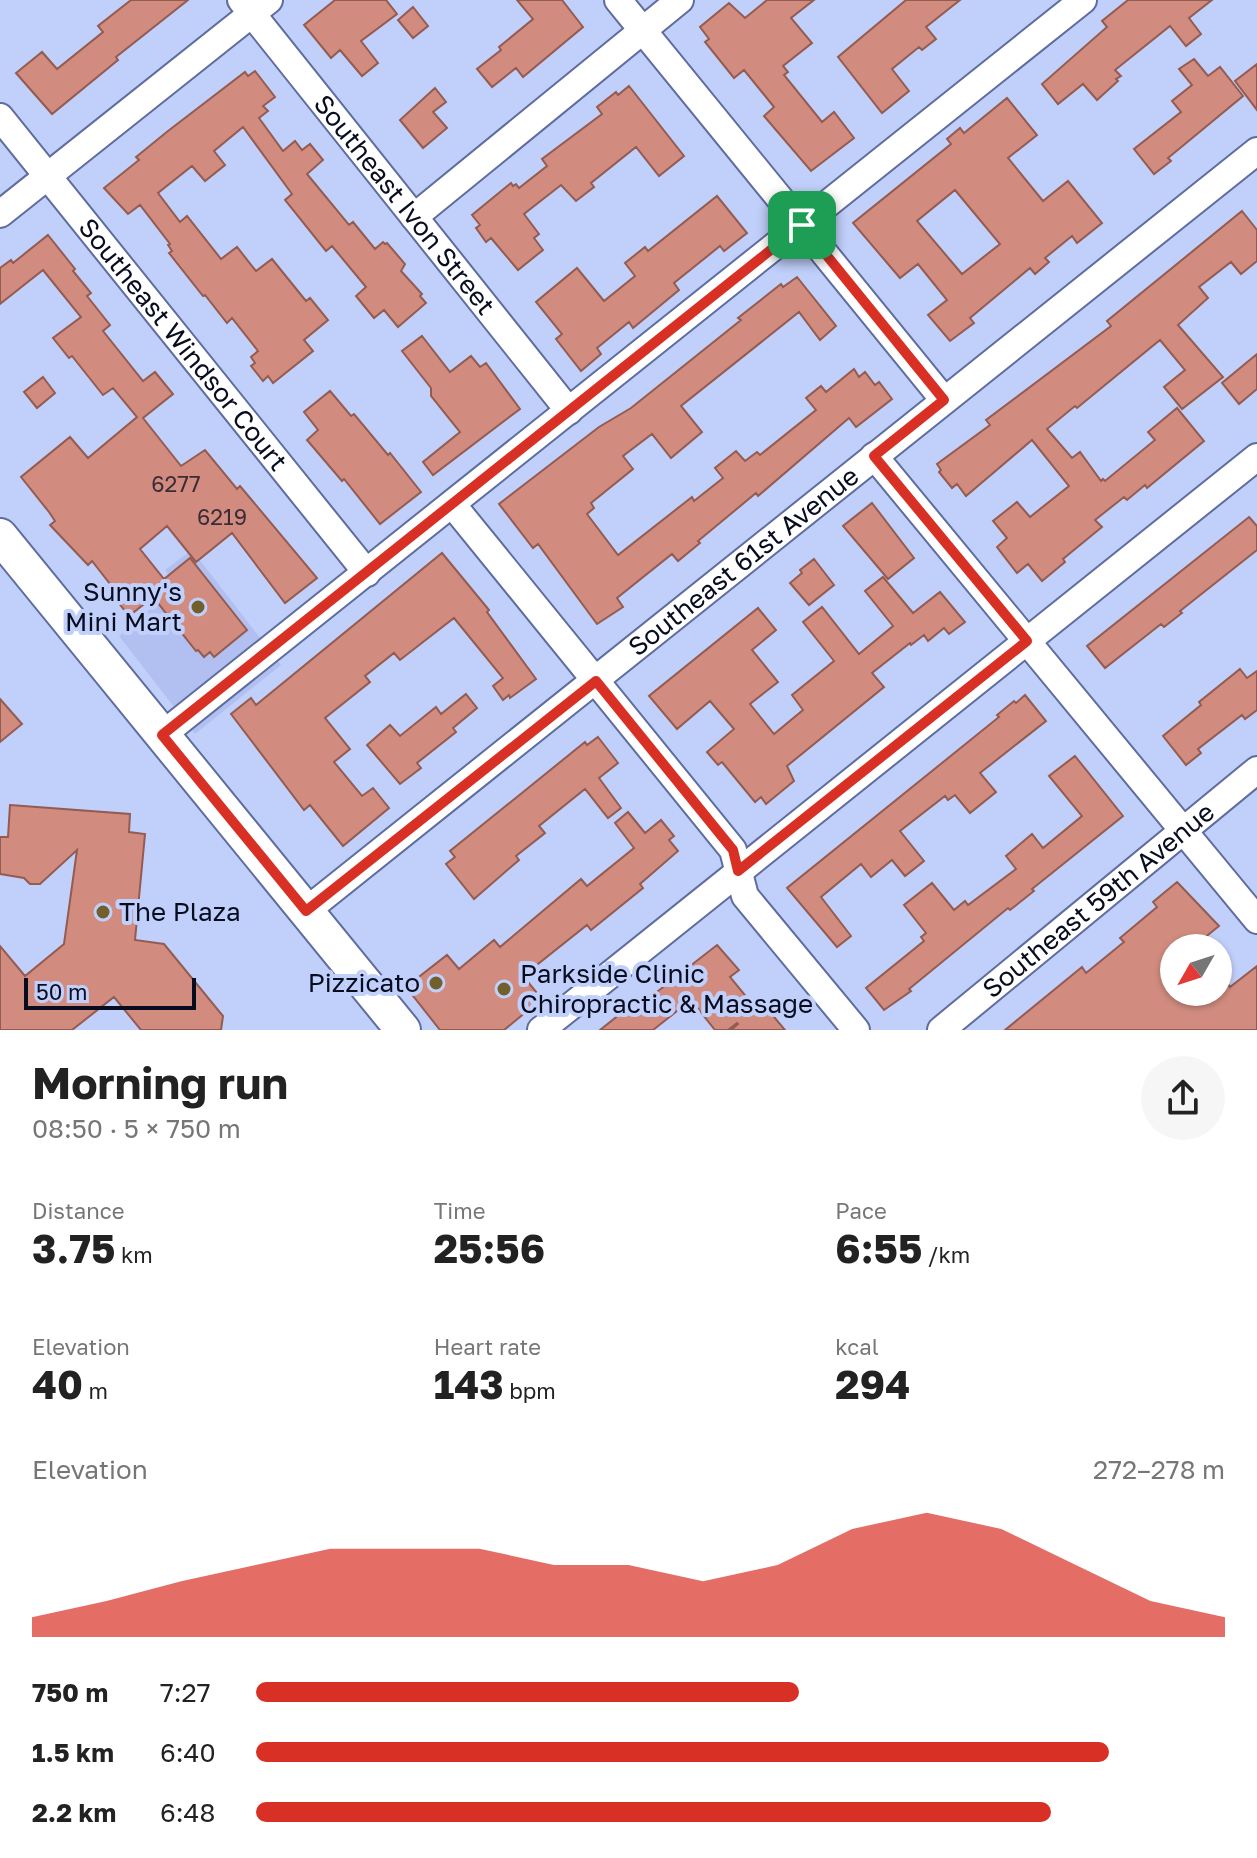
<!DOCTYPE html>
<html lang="en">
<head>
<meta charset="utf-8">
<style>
	body { margin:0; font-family:"Golos Text",sans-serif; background:#f6f6f6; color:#222; height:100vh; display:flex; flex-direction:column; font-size:30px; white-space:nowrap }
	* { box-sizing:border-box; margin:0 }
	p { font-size:26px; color:#767676 }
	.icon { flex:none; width:44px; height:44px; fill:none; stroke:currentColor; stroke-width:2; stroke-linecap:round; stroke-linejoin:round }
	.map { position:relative; height:1030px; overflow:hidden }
	.drawer { display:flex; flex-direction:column; background:#fff; flex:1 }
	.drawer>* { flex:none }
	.needle { width:52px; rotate:231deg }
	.buttons { position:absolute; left:1160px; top:934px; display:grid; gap:16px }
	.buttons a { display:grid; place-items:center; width:72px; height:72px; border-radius:50%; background:#fff; box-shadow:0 2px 6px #0004; font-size:40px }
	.scale { position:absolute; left:24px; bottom:20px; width:172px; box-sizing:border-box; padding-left:8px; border:4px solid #080c1f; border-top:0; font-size:22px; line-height:28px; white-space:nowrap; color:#080c1f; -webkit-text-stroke:6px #c1cffb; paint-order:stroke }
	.pin { position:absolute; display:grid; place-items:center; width:68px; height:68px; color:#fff; margin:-34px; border-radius:16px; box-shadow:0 4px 12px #0006 }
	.round { display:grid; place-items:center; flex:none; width:84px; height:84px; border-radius:42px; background:#f6f6f6 }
	.overview { display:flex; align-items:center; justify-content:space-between; height:136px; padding:0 32px }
	h1 { font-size:44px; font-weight:700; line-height:60px }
	.figures { display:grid; grid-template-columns:repeat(3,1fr); gap:12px; height:136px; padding:8px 32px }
	.figures div { display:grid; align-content:center }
	.figures b { font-size:40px; font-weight:700 }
	.figures small { font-size:22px; font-weight:400 }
	.figures p { font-size:22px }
	.chart { height:224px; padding:16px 32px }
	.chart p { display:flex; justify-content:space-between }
	.chart svg { width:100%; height:144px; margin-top:8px; fill:#d93025; opacity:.7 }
	ul { padding:0 32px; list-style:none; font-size:26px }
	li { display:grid; grid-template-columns:128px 96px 1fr; align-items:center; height:60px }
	li i { height:20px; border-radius:10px; background:#d93025 }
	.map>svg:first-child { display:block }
</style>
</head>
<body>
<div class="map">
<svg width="1257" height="1030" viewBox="0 0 1257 1030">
	<rect width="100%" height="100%" fill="#c1cffb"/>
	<path fill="#b1c0f0" d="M192,550L281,665L195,734L119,636L177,585L165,570Z"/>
	<path fill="#d18c7f" stroke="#945b51" stroke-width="2" fill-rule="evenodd" d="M131,0H188L116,57L118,60L52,114L16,73L42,52L57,69L103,32L98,26Z
		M335,0H386L397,14L361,41L378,63L362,76L340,50L331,58L304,25Z
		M517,0H562L583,27L523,77L516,68L492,87L477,69L501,50L499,47L533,19Z
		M767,0H814L791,18L812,43L783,66L788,72L784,75L822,122L834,112L854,138L811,171L764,116L774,107L744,70L734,78L705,42L709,39L700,27L729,3L745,18Z
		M906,0H960L926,27L936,39L922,50L919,47L892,69L909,91L882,113L838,57Z
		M1128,0H1212L1189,18L1201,34L1186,46L1170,26L1115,70L1121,76L1116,79L1118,81L1097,100L1083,84L1058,104L1042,84L1107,27L1102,21Z
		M413,7L428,26L413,38L398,20Z
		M1194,59L1208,76L1220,67L1243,96L1168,158L1171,161L1154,174L1134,149L1181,112L1172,101L1192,85L1179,69Z
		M1257,64V110L1235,81Z
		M255,71L275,97L263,106L268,111L259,118L283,151L295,141L302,150L310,144L323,160L307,174L349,225L353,222L375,249L383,242L385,244L387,243L405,264L401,271L422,294L420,296L426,303L398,327L384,310L374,318L356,296L366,287L332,246L326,251L285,200L292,194L243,127L214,151L225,165L205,181L192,166L158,193L180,222L187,216L221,259L237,247L256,271L272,259L306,301L310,298L328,320L304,340L313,351L273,383L268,376L263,381L251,366L255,363L251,357L258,351L232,318L227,323L205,295L203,296L169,253L172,251L168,245L170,244L140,205L128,214L104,188L139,160L136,157L168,131L245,72L248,76Z
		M629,86L684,156L659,176L636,147L591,183L594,187L576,201L561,185L524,214L539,234L534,238L543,250L518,270L491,238L486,242L476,228L480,225L472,215L511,183L513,186L516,184L519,188L547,166L542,159L602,114L597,107L616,92L618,95Z
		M435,88L446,102L433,112L447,128L423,148L400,120Z
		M1007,98L1037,135L1008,158L1043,201L1068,181L1102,223L1077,243L1072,236L1045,258L1049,262L1035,274L1030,268L970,318L974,323L950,341L928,315L947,300L918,264L900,278L853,223L951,144L947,139L960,128L964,133ZM955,190L1000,244L962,274L917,221Z
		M717,196L747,233L724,251L720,246L674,283L679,290L633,328L629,322L597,348L601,354L581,371L556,339L562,334L536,302L577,268L604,301L635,276L625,263L645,247L648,251Z
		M1242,211L1257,230V261L1241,274L1231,262L1199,287L1208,298L1178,325L1223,377L1182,409L1164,387L1185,370L1160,340L1077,408L1075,406L1047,429L1072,458L1080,452L1101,481L1103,479L1105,481L1155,440L1148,432L1177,408L1204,441L1147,488L1145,485L1127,500L1124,497L1095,520L1102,527L1063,559L1065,562L1042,581L1028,564L1017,573L997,547L1007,538L993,521L1017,502L1030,517L1069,486L1032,440L966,496L957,484L952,488L939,472L941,470L937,464L990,425L986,420L1111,326L1107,321Z
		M48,235L75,269L73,271L91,293L87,296L110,325L103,331L143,381L155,372L173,394L143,418L181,466L205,450L237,489L240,486L317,578L285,603L232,533L196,562L167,526L140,549L164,579L190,558L247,630L214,657L210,652L204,657L198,650L196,651L153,597L129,616L114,597L117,593L92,561L88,565L50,525L55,521L49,512L21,477L70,437L88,458L137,417L113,388L103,395L72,356L69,358L53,338L81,317L43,270L0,304V268L11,260L13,263Z
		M797,277L836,326L820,340L799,312L681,406L702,432L671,458L652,434L623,456L633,469L591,503L594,508L587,514L618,555L692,497L694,501L723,478L715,468L736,451L745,461L757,452L760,455L816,410L806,398L821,386L826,392L854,369L859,377L865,372L875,385L879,382L892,399L856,427L849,418L758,496L756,493L698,541L700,543L678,561L672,554L617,598L623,607L597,624L538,544L533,548L499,504L599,427L631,408L741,320L738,318L781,284L783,287Z
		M422,336L450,372L471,356L480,367L486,363L520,409L433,475L423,462L460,432L431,396V388L402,351Z
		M1257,354V389L1239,404L1222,383Z
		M43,377L55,393L37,408L24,392Z
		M330,391L351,416L354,414L388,455L390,453L421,492L380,524L344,479L342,481L307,440L318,430L304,412Z
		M872,503L914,558L888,579L843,526Z
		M1249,517L1257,526V550L1180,611L1182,613L1164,627L1161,624L1105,668L1087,646Z
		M442,553L489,610L487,612L536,679L510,698L509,695L503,700L493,686L503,678L454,618L400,660L394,653L365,676L370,682L325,718L350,749L334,762L362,796L373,788L389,808L343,846L310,805L304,810L231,714L251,698L256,705Z
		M814,559L834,585L809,605L790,583L802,573L800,570Z
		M883,577L913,613L940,592L965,622L949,634L944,628L928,641L924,635L911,645L910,643L872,673L884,687L787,766L794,781L766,804L761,797L755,802L722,762L718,765L707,752L734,729L710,701L677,729L649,696L758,608L776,630L752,650L778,682L750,704L774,734L803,710L792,695L834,661L803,622L822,607L859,654L893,626L865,591Z
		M1240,669L1247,678L1257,671V710L1245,719L1242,715L1198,749L1201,753L1186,765L1163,736L1201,705L1199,702Z
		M466,694L477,708L453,728L456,732L417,763L421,768L400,784L367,745L390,725L400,736L436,707L441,714Z
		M1025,695L1046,721L980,773L996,792L970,813L955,795L948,800L945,796L900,831L924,861L905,876L892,860L871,877L861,864L821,897L851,936L837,947L787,888L999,717L997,715L1014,701L1016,703Z
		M0,699L22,724L0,742Z
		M598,737L618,763L599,778L621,808L608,818L585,789L539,826L545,833L516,856L519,860L474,899L446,864L455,857L450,851L585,742L587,745Z
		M1075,756L1123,816L1032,889L1034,891L1010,910L1008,908L909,989L911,991L884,1010L866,988L924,941L921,937L926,933L904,905L932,883L954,910L965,901L968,905L1016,869L1006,856L1032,834L1043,848L1082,816L1049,776Z
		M10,805L130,814L129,832L145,834L135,940L164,944L223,1016L221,1030H141L114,997L72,1030H0V946L25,976L64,944L77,850L40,884H30L24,878L0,874V837H8Z
		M628,812L645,833L661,820L674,836L669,840L678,851L640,884L643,888L591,930L587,925L523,976L542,999L504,1030H440L406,987L447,955L459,969L494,940L500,947L581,879L587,886L634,848L615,823Z
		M1177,882L1219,926L1192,948H1174V992H1218V969L1230,987L1257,966V1030H1005L1082,967L1086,973L1124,942L1120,938L1157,907L1153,902Z
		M717,945L739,970L730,977L757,1010L764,1005L785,1030H731L738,1024L737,1023L728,1030H715L691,1000L653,1030H600L640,998L644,1002Z"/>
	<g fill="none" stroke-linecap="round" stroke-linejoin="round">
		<defs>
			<g id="minor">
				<path id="s1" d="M241,0L569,411"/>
				<path d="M618,0L944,400"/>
				<path id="s2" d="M0,117L367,573"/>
				<path d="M0,214L269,0"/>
				<path d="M414,217L680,0"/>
				<path d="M874,456L1257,920"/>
				<path d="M452,504L733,850L745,896L856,1030"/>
				<path d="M162,735L1083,0"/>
				<path id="s3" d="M306,911L1257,151"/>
				<path d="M541,1030L1257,457"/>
				<path id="s4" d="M941,1030L1257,770"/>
			</g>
			<path id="major" d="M0,536L403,1030"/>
		</defs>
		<use href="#minor" stroke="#5e6d9e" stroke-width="30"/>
		<use href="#major" stroke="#5e6d9e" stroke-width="38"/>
		<use href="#minor" stroke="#fff" stroke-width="26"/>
		<use href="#major" stroke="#fff" stroke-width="34"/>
	</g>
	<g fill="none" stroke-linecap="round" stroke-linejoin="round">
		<defs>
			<path id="route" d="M802,225L944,400L874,456L1027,641L738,871L733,850L596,681L306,911L162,735Z"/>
		</defs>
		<use href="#route" stroke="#fff" stroke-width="16"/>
		<use href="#route" stroke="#d93025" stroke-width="10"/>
	</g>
	<g fill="#71602e" stroke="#c1cffb" stroke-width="3">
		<circle cx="198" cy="607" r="8"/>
		<circle cx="103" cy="912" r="8"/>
		<circle cx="436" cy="983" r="8"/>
		<circle cx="504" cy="989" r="8"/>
	</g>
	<g text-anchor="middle" stroke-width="8" stroke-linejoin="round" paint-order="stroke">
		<g font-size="22" fill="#3a2c37">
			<text x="176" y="492">6277</text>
			<text x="222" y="525">6219</text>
		</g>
		<g font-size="26" fill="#080c1f" stroke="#c1cffb">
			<text dy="9" stroke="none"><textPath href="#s1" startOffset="262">Southeast Ivon Street</textPath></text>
			<text dy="9" stroke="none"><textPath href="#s2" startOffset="292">Southeast Windsor Court</textPath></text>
			<text dy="9" stroke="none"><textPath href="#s3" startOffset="560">Southeast 61st Avenue</textPath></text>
			<text dy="9" stroke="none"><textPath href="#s4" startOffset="204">Southeast 59th Avenue</textPath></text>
		</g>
		<g font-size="26" fill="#080c1f" stroke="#c1cffb" text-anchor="end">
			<text x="182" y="601">Sunny's<tspan x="182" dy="30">Mini Mart</tspan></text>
			<text x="119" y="921" text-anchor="start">The Plaza</text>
			<text x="520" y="983" text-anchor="start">Parkside Clinic<tspan x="520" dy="30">Chiropractic &amp; Massage</tspan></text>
			<text x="420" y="992">Pizzicato</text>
		</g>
	</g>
</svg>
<div class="buttons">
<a><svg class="needle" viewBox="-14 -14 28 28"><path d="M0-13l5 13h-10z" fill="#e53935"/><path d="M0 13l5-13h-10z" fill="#767676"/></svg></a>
</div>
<div class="scale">50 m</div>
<div class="pin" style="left:802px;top:225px;background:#1e9e55"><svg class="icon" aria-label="arrive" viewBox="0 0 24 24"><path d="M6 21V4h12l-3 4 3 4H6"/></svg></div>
</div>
<section class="drawer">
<div class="overview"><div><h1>Morning run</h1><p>08:50 · 5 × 750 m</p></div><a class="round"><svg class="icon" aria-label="share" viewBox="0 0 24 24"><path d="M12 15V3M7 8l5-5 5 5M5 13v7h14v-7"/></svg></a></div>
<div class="figures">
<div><p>Distance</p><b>3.75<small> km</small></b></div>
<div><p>Time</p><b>25:56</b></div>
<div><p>Pace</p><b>6:55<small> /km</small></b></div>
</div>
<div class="figures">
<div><p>Elevation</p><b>40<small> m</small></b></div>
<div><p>Heart rate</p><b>143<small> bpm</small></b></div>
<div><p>kcal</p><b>294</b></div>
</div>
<div class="chart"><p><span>Elevation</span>272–278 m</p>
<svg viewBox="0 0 160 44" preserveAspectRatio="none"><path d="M0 44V38L10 33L20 27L30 22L40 17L50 17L60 17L70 22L80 22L90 27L100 22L110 11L120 6L130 11L140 22L150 33L160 38V44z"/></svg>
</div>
<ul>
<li><b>750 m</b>7:27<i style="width:56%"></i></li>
<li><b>1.5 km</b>6:40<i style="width:88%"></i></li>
<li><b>2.2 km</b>6:48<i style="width:82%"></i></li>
</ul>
</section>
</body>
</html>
